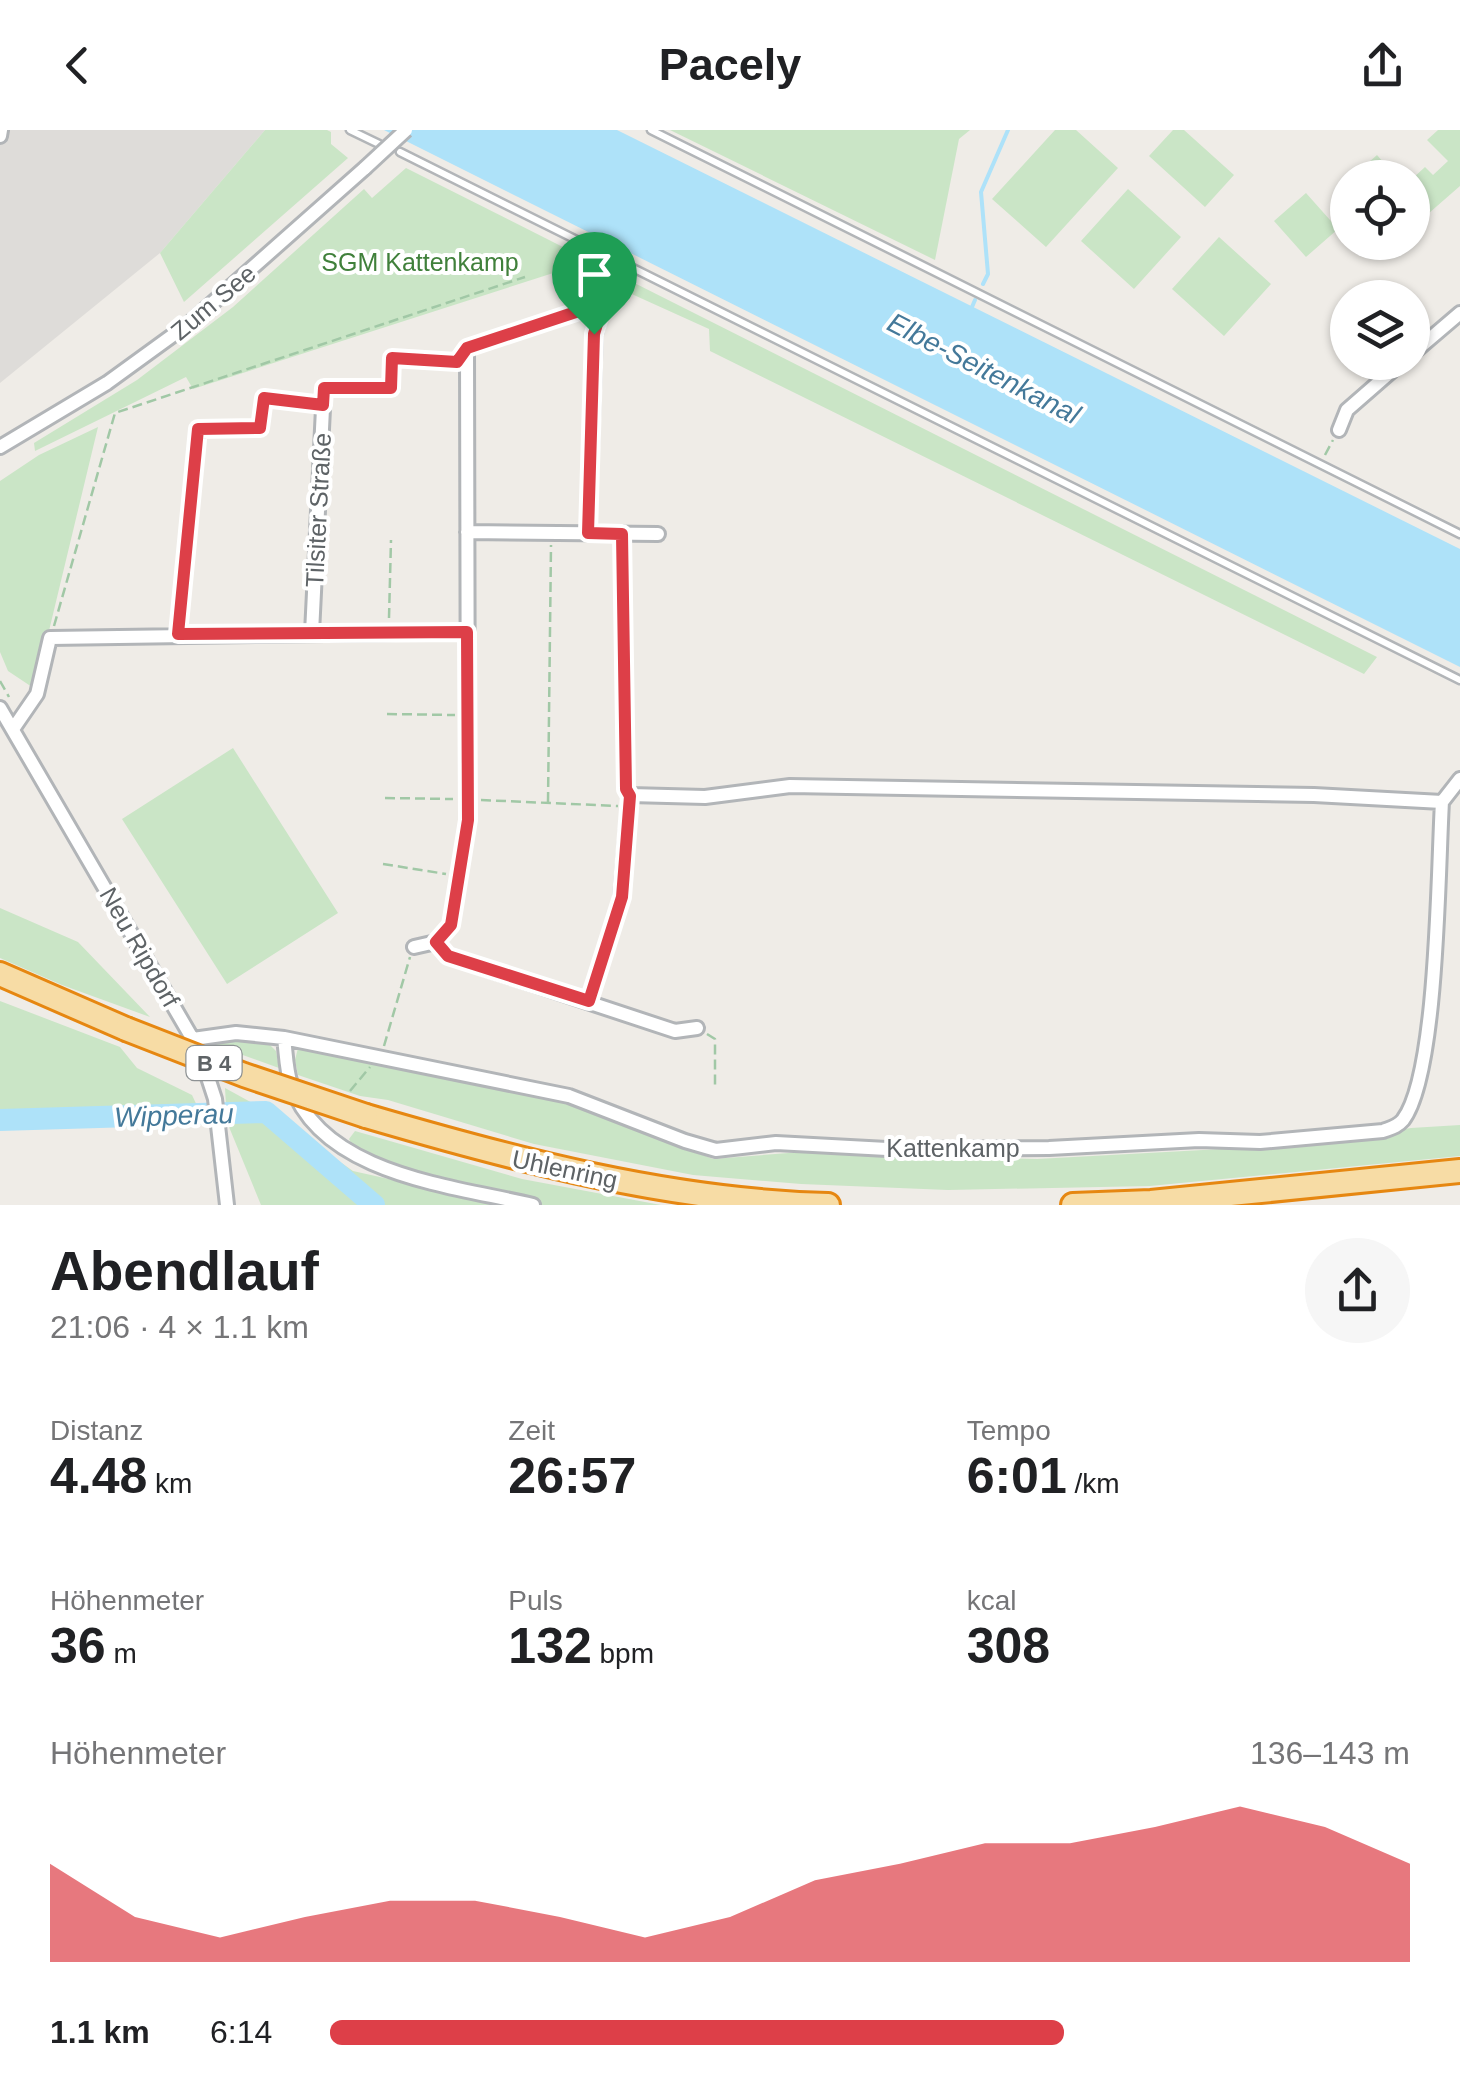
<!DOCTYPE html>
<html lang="de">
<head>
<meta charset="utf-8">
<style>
	body { margin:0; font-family:Arial,sans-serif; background:#f6f6f6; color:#202124; height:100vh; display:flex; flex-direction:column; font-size:38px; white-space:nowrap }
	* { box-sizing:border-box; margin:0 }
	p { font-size:32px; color:#757577 }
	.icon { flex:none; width:55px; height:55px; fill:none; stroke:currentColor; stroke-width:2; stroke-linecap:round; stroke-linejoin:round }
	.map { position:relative; height:1075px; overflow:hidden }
	.panel { display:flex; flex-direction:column; background:#fff; flex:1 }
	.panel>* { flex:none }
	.buttons { position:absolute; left:1330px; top:30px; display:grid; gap:20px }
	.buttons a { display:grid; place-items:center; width:100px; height:100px; border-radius:50%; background:#fff; box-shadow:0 2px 8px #0004; font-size:50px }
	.pin { position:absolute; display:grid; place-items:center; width:85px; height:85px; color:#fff; margin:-102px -42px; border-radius:50% 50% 50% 0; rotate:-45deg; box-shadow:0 0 10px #0007 }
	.pin .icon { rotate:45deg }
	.round { display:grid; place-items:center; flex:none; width:105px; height:105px; border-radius:52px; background:#f6f6f6 }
	.summary { display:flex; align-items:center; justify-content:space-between; height:170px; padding:0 50px }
	h1 { font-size:55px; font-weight:700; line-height:75px }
	.stats { display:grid; grid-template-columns:repeat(3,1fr); gap:15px; height:170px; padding:10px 50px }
	.stats div { display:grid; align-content:center }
	.stats b { font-size:50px; font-weight:700 }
	.stats small { font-size:28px; font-weight:400 }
	.stats p { font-size:28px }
	.chart { height:280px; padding:20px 50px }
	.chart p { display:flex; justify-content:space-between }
	.chart svg { width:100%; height:180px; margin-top:10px; fill:#dd3f48; opacity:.7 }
	ul { padding:0 50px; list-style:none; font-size:32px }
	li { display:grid; grid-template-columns:160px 120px 1fr; align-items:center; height:75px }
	li i { height:25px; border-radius:12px; background:#dd3f48 }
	header { display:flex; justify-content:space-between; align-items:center; height:130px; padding:0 50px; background:#fff; font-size:45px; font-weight:700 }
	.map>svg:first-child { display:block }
</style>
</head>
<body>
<header><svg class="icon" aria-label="back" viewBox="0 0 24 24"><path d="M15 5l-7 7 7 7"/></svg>Pacely<svg class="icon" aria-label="share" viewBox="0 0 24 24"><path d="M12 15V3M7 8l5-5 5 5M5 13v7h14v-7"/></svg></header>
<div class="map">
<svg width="1460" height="1075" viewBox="0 0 1460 1075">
	<rect width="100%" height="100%" fill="#efece7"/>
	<path fill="#dedcd9" d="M0,0H265L160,123L0,253Z"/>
	<path fill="#cae5c6" d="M265,0H327L331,2V14L348,28L184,172L160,123Z
		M670,0H970L959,9L935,130Z
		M1055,0H1076L1118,38L1046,117L992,69Z
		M1173,0H1184L1234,45L1205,77L1149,26Z
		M1438,0H1460V56L1413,97V48L1425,37L1433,45L1448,31L1427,10Z
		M1377,25L1396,47H1352Z
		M406,38L1377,527L1364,544L710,221L709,199L572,137L193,259L186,247L35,321L34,313L137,250L233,177L364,59L372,68Z
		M1128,59L1181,107L1134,159L1081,111Z
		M1306,63L1338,99L1306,127L1274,91Z
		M1219,107L1271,154L1224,206L1172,159Z
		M98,297L35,559L8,541L0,522V351L39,325Z
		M233,618L338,783L227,854L122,689Z
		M0,778L78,812L150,887L62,855L0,828Z
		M0,871L120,917L137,938L192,965L199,980L0,987Z
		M236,908L266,911L276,921L279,938L209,913Z
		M298,918L573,973L713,1029L801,1022L1037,1029L1294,1015L1411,998L1460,995V1026L1150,1056L948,1060L801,1054L693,1045L534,1014L388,970L360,966L298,945L295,930Z
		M225,958L269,982L353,1041L505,1075H261L227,992Z
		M355,1001L522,1049L661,1075H516L355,1021L349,1009Z"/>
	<path fill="#aee2f9" d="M384,0H617L1460,419V537Z"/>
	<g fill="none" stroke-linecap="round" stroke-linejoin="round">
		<path stroke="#aee2f9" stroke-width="4" d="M983,154L988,144L981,62L1008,0
			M972,177L975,170"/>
		<path stroke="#aee2f9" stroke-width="22" d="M0,990L266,982L374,1075"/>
		<defs>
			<path id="service" d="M350,0L379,14
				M651,0L1460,404
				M400,22L1460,550"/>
			<path id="minor" d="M0,6L1,0
				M1412,224L1460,183
				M1339,300L1347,280L1402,232
				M0,317L107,253L191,192L365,38
				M467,402L658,404
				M588,403L595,204L600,184
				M622,403L626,659L630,665L705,667L790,656L1314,665L1442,672
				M312,503L324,258
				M178,504L198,299
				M0,578L199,920L215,969L227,1075
				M13,599L37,564L50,508L467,502
				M621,767L630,665
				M436,812L451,795L468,690L467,218
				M414,817L436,812L448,826L675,901L697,898
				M284,908C286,923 286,940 291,954C321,1045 454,1056 533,1075
				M193,909L236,903L284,908L569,966L685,1011L716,1020L776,1013L887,1019L1049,1018L1199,1010L1260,1012L1383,1001C1391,998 1397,997 1403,990C1438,944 1438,737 1442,672L1460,649"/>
			<path id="trunk" d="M0,844L126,899
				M366,986C516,1030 671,1071 828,1075
				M1073,1075L1151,1072L1460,1041"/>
		</defs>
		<use href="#service" stroke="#b2b5b8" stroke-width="11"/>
		<use href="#minor" stroke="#b2b5b8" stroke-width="18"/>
		<use href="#trunk" stroke="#e68711" stroke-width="28"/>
		<path stroke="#a1c8a6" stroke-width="2.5" stroke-dasharray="10 5" stroke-linecap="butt" d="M610,176L621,166L631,146
			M480,214L586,179
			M336,258H391L392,228L454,232
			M209,297L260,298L264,268L309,273
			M1325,325L1333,310
			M389,488L391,410
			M54,496L115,283L525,147
			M0,551L9,567
			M387,584L455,585
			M385,668L453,669
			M481,670L618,676
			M548,672L551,415
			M383,734L446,744
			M593,860L618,777
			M707,904L715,909V958
			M384,916L410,827
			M350,961L370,937"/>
		<use href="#service" stroke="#fff" stroke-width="6"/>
		<use href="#minor" stroke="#fff" stroke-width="12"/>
		<use href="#trunk" stroke="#f7dca5" stroke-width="22"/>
		<defs>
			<path id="minor-bridge" d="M365,38L406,0"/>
			<path id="trunk-bridge" d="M126,899L244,945L366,986"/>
		</defs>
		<use href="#minor-bridge" stroke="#b2b5b8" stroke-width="18" stroke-linecap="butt"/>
		<use href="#trunk-bridge" stroke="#e68711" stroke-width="28" stroke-linecap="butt"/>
		<use href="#minor-bridge" stroke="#fff" stroke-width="12"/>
		<use href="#trunk-bridge" stroke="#f7dca5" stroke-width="22"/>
	</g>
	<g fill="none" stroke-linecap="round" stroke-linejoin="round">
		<defs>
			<path id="route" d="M588,178L600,184L594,204L588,403L622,404L626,659L630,666L622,767L589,871L448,826L436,812L451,795L468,690L467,502L178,504L198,299L260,298L264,268L323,275L324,258H391L392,228L457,232L467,218Z"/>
		</defs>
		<use href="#route" stroke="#fff" stroke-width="20"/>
		<use href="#route" stroke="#dd3f48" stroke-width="12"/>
	</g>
	<g text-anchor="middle" stroke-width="8" stroke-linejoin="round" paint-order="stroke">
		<rect fill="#fff" stroke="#8e9294" stroke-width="2.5" x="186.5" y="916" width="55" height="34" rx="8"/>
		<g font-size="22" font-weight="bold" fill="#5e6366">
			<text x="214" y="941">B 4</text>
		</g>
		<g font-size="25" fill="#40803b" stroke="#fff">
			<text x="420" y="141">SGM Kattenkamp</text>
		</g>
		<g font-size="25" fill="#5e6366" stroke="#fff">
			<text transform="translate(213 172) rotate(-40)" y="9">Zum See</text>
			<text transform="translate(318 380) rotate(-87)" y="9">Tilsiter Straße</text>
			<text transform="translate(140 817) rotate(60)" y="9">Neu Ripdorf</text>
			<text x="953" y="1027">Kattenkamp</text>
			<text transform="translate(565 1039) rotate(12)" y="9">Uhlenring</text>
		</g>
		<g font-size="28" font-style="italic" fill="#44799a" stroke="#fff">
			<text transform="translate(984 238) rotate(27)" y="10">Elbe-Seitenkanal</text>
			<text transform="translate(174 985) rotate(-2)" y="10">Wipperau</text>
		</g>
	</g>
</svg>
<div class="buttons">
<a><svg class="icon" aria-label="locate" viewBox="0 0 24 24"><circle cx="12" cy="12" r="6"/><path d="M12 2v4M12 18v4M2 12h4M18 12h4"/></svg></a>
<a><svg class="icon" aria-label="layers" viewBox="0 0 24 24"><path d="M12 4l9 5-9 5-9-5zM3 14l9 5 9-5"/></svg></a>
</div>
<div class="pin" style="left:594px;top:204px;background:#1e9e55"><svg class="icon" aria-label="arrive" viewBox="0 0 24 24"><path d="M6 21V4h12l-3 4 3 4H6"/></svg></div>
</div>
<section class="panel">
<div class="summary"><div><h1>Abendlauf</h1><p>21:06 · 4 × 1.1 km</p></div><a class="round"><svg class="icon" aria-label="share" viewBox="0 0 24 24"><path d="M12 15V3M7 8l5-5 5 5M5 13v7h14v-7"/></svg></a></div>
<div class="stats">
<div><p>Distanz</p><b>4.48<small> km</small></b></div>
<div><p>Zeit</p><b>26:57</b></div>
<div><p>Tempo</p><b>6:01<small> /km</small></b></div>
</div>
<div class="stats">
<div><p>Höhenmeter</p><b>36<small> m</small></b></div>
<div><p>Puls</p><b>132<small> bpm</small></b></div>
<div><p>kcal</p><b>308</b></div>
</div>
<div class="chart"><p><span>Höhenmeter</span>136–143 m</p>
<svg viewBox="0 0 160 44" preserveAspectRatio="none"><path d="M0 44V20L10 33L20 38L30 33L40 29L50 29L60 33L70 38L80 33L90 24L100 20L110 15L120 15L130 11L140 6L150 11L160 20V44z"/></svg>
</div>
<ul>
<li><b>1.1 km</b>6:14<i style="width:68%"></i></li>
</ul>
</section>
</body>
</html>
